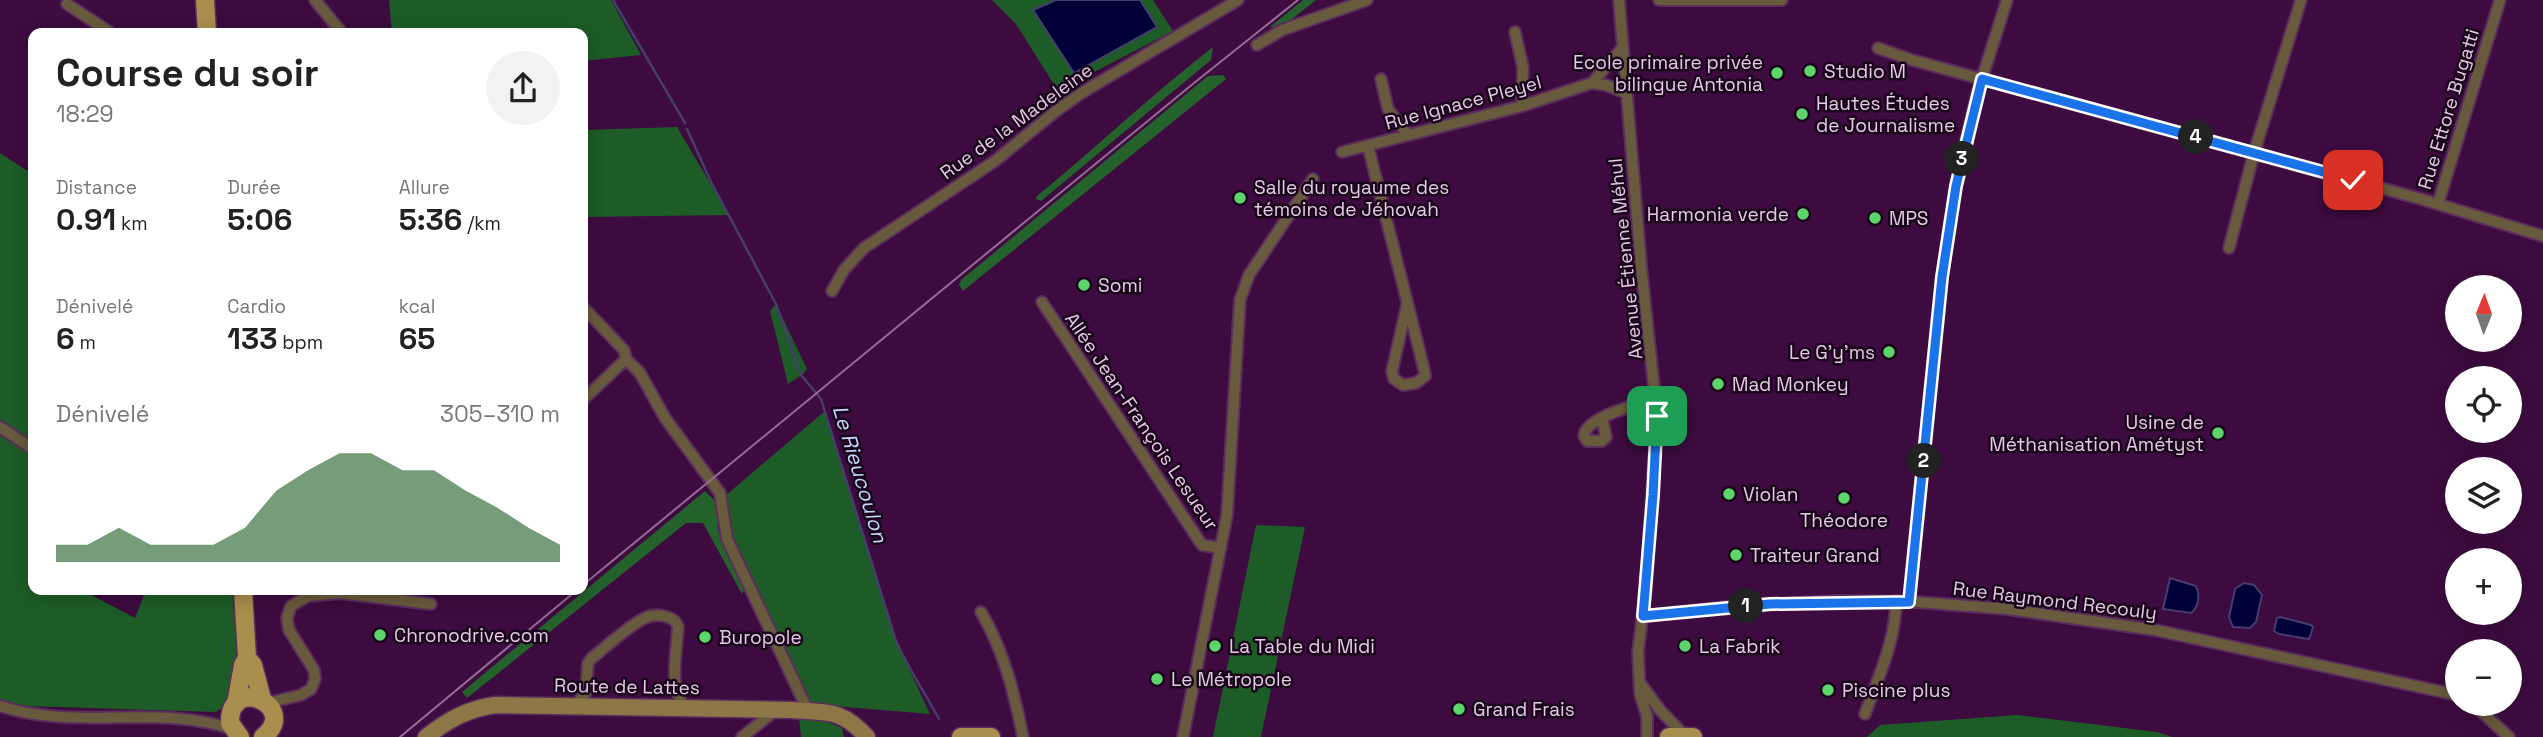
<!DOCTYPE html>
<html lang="fr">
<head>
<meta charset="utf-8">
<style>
	body { margin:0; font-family:"Space Grotesk",sans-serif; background:#f2f2f2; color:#222; height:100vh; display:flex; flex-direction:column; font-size:26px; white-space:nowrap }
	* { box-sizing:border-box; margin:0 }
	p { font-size:23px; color:#767676 }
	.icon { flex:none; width:38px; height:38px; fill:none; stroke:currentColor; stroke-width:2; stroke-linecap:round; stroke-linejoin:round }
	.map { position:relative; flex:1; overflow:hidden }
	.drawer { position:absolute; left:28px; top:28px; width:560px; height:567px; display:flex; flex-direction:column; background:#fff; border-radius:14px; box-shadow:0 4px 18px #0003 }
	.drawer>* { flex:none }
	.needle { width:46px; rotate:1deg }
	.controls { position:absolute; left:2445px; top:275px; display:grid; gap:14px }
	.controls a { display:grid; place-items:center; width:77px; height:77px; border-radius:50%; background:#fff; box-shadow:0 4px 18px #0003; font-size:35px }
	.pin { position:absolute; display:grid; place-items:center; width:60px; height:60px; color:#fff; margin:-30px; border-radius:14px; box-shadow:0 4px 10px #0006 }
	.km { position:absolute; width:35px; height:35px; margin:-18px; border-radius:50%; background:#222; color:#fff; font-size:19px; line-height:35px; text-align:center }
	.round { display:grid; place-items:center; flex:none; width:74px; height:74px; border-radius:37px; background:#f2f2f2 }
	.overview { display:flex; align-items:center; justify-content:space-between; height:119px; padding:0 28px }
	h1 { font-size:38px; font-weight:800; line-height:52px }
	.stats { display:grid; grid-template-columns:repeat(3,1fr); gap:10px; height:119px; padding:7px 28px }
	.stats div { display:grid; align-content:center }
	.stats b { font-size:30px; font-weight:800 }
	.stats small { font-size:19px; font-weight:400 }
	.stats p { font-size:19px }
	.chart { height:196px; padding:14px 28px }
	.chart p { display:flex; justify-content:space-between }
	.chart svg { width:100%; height:126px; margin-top:7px; fill:#3d7343; opacity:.7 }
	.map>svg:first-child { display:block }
</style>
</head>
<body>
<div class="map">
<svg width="2543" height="737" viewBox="0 0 2543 737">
	<rect width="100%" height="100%" fill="#3d0b3f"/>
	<path fill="#1d5c26" d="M389,0H611L641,55L583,61V33H392Z
		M992,0H1153L1173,31L1071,84L1060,94L1016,24Z
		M677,127L729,215L583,217V130Z
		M0,153L29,172L33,169V445L0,422Z
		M776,304L807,369L803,374L788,384L770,311Z
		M825,411L896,641L930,714L809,704L731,538L725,496Z
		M0,432L33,454V590H82L135,618L146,590H232C234,616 242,680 229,701C226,705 220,709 216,712L25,706L0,699Z
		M1256,525L1305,527L1261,737H1213Z
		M2017,715L2157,732L2172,737H1867L1880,725Z
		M799,718L828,722L842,728L844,737H801Z"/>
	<path fill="#24622c" d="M1303,0H1316L1282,27H1270Z
		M1213,47L1211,60L1041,201L1036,199L1037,196C1097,147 1152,94 1213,47Z
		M1223,75L1226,79L963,291L959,285L961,280L1208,76Z
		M705,491L716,502L718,531L746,587L742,594L703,523H686L467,698L462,692Z"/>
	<path fill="#010139" stroke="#463d6d" stroke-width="2" d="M1056,0H1140L1157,27L1074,73L1033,10Z
		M2170,578L2196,586C2200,595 2199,607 2191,613L2163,609Z
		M2244,583L2254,585L2262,595L2256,622L2250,628L2233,627L2229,617L2235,589Z
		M2280,617L2311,625L2313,627L2309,639L2279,634L2274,631L2277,618Z"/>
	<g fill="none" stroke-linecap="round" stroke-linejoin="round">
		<path stroke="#463d6d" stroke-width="2.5" d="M613,0L685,123
			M687,129L711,182L776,304L801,375L821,399L896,641C908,668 925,693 939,719"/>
		<defs>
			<path id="street" d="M315,0L342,33
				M1619,0L1641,265L1657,416L1646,588L1638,652L1640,694L1647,716V737
				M1659,0H1782
				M67,4L111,33
				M1515,32L1523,68L1522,106
				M1257,45L1282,30L1367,0
				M1878,48L1912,60L2421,199L2543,236
				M1381,79L1388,109L1408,135
				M1592,83L1623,47
				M1368,146L1424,369L1425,376L1416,383L1403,385L1394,379L1392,371L1407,305
				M1342,152L1522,106L1592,83L1606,85L1626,93
				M2438,204L2500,0
				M2229,248L2254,153L2301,0
				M832,291L844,270L864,248L995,161L1056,111L1083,92L1238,0
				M1042,302L1202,545L1221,548
				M583,307L624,350L626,359L640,373L665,418L720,493L727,539L808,711
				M583,400L626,359
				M1602,418L1606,437L1602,441H1587L1584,436C1585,417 1640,403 1657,400
				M0,427L33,449
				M1909,602L1942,277L1956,186L1977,94L2007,0
				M981,612C1004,651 1014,692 1023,737
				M1643,616L1729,607L1836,601L1916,602L2008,609L2155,630L2457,695
				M1640,683L1660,710L1684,735
				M267,703L301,695L311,689L315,679L314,670L289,630L287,618L291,606L308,596L340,593L431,604
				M2473,704L2509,737
				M0,706C75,731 158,704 232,729
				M575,706L586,692L588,663L592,658C606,647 629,625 645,618C655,613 674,615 678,626C677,653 668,686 685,708
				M1865,714C1878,678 1896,640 1896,601
				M742,737L776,710
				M1183,737L1227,515L1240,300L1249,275L1313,179"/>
			<path id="secondary" d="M426,737C448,720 467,709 495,705L791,710C828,713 840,708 867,737"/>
			<path id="primary" d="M205,0L207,33
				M247,658L253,665L262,699
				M236,704L243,665L247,658L243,590
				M240,737L230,723C229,673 301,707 263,737
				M961,737H991
				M1669,737H1693"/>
		</defs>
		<use href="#street" stroke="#5b2d5d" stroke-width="14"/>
		<use href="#secondary" stroke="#5b2d5d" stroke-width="19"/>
		<use href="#primary" stroke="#5b2d5d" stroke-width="21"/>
		<use href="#street" stroke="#685a3c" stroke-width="10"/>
		<use href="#secondary" stroke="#8d7746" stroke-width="16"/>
		<use href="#primary" stroke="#aa8e4d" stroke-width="18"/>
		<path stroke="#946c95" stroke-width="2" d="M583,585L1194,83L1298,0
			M400,737L577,590"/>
	</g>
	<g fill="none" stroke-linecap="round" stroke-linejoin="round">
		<defs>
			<path id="route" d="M1657,416L1653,495L1643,616L1770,604L1909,602L1942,277L1956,186L1982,79L2353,180"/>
		</defs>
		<use href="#route" stroke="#fff" stroke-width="14"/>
		<use href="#route" stroke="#1a73e8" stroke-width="9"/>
	</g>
	<g fill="#5ed56c" stroke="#19051a" stroke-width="2.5">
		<circle cx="1810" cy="71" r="7"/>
		<circle cx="1777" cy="73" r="7"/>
		<circle cx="1802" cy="114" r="7"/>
		<circle cx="1240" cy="198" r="7"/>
		<circle cx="1803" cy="214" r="7"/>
		<circle cx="1875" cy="218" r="7"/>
		<circle cx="1084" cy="285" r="7"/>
		<circle cx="1889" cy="352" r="7"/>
		<circle cx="1718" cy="384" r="7"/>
		<circle cx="2218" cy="433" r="7"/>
		<circle cx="1729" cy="494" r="7"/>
		<circle cx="1844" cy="498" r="7"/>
		<circle cx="1736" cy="555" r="7"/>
		<circle cx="380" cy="635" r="7"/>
		<circle cx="705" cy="637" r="7"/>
		<circle cx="1215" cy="646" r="7"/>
		<circle cx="1685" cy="646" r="7"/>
		<circle cx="1157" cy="679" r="7"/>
		<circle cx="1828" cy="690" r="7"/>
		<circle cx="1459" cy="709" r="7"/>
	</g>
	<g text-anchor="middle" stroke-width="5" stroke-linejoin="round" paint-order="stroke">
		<g font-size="19" fill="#e6c9e6" stroke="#19051a" text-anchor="start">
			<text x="1763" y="69" text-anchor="end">Ecole primaire privée<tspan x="1763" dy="22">bilingue Antonia</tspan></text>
			<text x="1824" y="78">Studio M</text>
			<text x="1816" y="110">Hautes Études<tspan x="1816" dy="22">de Journalisme</tspan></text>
			<text x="1254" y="194">Salle du royaume des<tspan x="1254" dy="22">témoins de Jéhovah</tspan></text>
			<text x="1789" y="221" text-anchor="end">Harmonia verde</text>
			<text x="1889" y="225">MPS</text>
			<text x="1098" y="292">Somi</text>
			<text x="1875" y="359" text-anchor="end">Le G'y'ms</text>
			<text x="1732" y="391">Mad Monkey</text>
			<text x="2204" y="429" text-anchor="end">Usine de<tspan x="2204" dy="22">Méthanisation Amétyst</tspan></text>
			<text x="1743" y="501">Violan</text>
			<text x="1844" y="527" text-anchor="middle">Théodore</text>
			<text x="1750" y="562">Traiteur Grand</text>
			<text x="394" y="642">Chronodrive.com</text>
			<text x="719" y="644">Buropole</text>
			<text x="1229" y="653">La Table du Midi</text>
			<text x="1699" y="653">La Fabrik</text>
			<text x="1171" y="686">Le Métropole</text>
			<text x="1842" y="697">Piscine plus</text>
			<text x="1473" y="716">Grand Frais</text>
		</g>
		<g font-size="19" fill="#e6c9e6" stroke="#19051a">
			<text transform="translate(1463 102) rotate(-15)" y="7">Rue Ignace Pleyel</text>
			<text transform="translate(2448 109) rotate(-73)" y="7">Rue Ettore Bugatti</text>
			<text transform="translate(1016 121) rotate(-36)" y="7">Rue de la Madeleine</text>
			<text transform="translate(1625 259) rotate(-96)" y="7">Avenue Étienne Méhul</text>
			<text transform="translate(1142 421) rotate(56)" y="7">Allée Jean-François Lesueur</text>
			<text transform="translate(2055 600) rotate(7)" y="7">Rue Raymond Recouly</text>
			<text transform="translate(627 686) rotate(1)" y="7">Route de Lattes</text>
		</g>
		<g font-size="21" font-style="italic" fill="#c5d6fb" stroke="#19051a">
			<text transform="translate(860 474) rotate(73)" y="7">Le Rieucoulon</text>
		</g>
	</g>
</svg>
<div class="controls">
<a><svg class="needle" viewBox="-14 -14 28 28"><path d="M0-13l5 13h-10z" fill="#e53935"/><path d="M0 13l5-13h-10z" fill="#767676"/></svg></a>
<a><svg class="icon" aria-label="locate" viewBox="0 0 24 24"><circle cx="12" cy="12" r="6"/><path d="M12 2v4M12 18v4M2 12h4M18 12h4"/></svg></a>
<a><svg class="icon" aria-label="layers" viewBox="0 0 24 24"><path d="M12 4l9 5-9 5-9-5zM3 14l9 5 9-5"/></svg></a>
<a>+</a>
<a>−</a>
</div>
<div class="pin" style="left:1657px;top:416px;background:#1e9e55"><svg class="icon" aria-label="arrive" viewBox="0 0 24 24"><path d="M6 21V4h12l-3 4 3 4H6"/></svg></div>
<div class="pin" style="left:2353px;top:180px;background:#d93025"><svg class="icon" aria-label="check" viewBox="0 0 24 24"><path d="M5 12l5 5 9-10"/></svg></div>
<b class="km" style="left:1746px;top:606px">1</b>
<b class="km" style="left:1924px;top:461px">2</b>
<b class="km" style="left:1962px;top:159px">3</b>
<b class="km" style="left:2196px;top:137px">4</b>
<section class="drawer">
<div class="overview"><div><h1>Course du soir</h1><p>18:29</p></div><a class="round"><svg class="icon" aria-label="share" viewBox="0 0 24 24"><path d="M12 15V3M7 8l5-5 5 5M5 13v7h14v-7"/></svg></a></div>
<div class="stats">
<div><p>Distance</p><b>0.91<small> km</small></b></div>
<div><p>Durée</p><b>5:06</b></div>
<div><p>Allure</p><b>5:36<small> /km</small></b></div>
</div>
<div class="stats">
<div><p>Dénivelé</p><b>6<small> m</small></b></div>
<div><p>Cardio</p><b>133<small> bpm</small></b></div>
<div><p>kcal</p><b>65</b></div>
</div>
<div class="chart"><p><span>Dénivelé</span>305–310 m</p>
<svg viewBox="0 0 160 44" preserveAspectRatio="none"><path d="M0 44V38L10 38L20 32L30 38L40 38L50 38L60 32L70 19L80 12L90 6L100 6L110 12L120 12L130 19L140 25L150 32L160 38V44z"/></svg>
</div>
</section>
</div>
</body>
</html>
